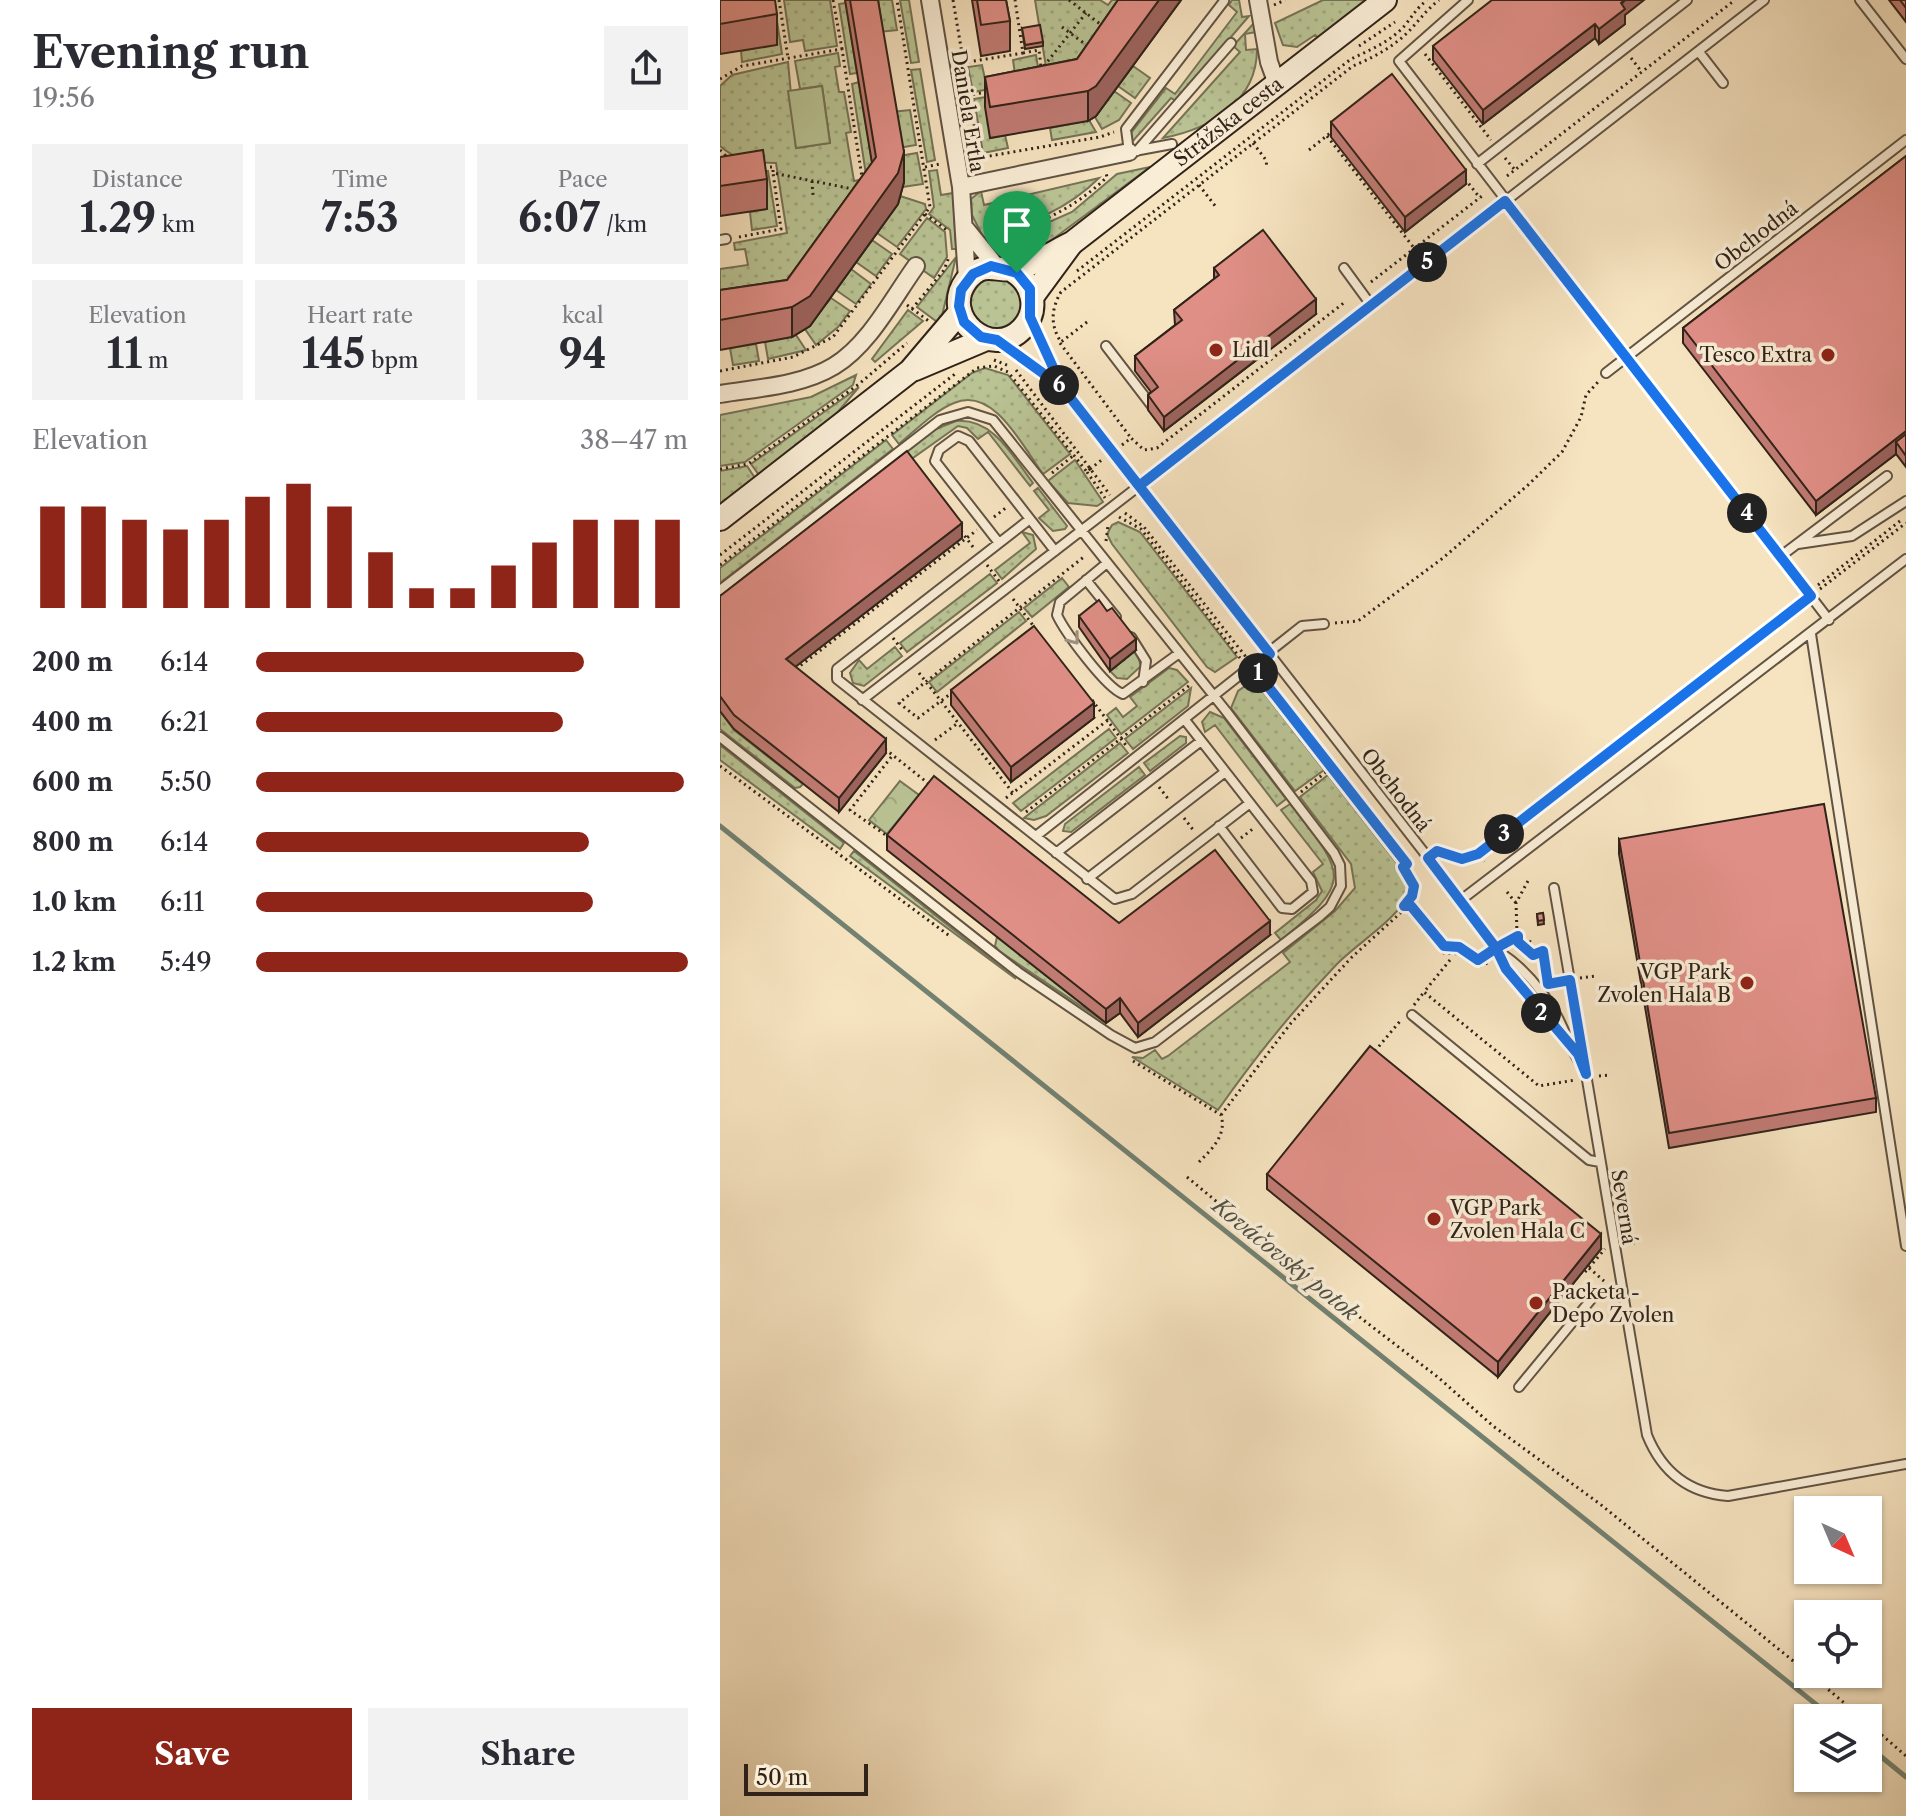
<!DOCTYPE html>
<html lang="en">
<head>
<meta charset="utf-8">
<style>
	body { margin:0; font-family:"Libre Caslon Text",serif; background:#f2f2f3; color:#2b2b33; height:100vh; display:flex; flex-direction:column; font-size:30px; white-space:nowrap }
	* { box-sizing:border-box; margin:0 }
	p { font-size:26px; color:#7c7c81 }
	.icon { flex:none; width:44px; height:44px; fill:none; stroke:currentColor; stroke-width:2; stroke-linecap:round; stroke-linejoin:round }
	.map { position:relative; flex:1; overflow:hidden }
	.sheet { display:flex; flex-direction:column; background:#fff; width:720px }
	.sheet>* { flex:none }
	.needle { width:52px; rotate:136deg }
	.fabs { position:absolute; left:1074px; top:1496px; display:grid; gap:16px }
	.fabs a { display:grid; place-items:center; width:88px; height:88px; border-radius:0px; background:#fff; box-shadow:0 2px 6px #0004; font-size:40px }
	.scale { position:absolute; left:24px; bottom:20px; width:124px; box-sizing:border-box; padding-left:8px; border:4px solid #312319; border-top:0; font-size:22px; line-height:28px; white-space:nowrap; color:#312319; -webkit-text-stroke:6px #f9edd6; paint-order:stroke }
	.pin { position:absolute; display:grid; place-items:center; width:68px; height:68px; color:#fff; margin:-82px -34px; border-radius:50% 50% 50% 0; rotate:-45deg; box-shadow:0 0 8px #0007 }
	.pin .icon { rotate:45deg }
	.km { position:absolute; width:40px; height:40px; margin:-20px; border-radius:50%; background:#222; color:#fff; font-size:22px; line-height:40px; text-align:center }
	.round { display:grid; place-items:center; flex:none; width:84px; height:84px; border-radius:0px; background:#f2f2f3 }
	.overview { display:flex; align-items:center; justify-content:space-between; height:136px; padding:0 32px }
	h1 { font-size:44px; font-weight:700; line-height:60px }
	.figures { display:grid; grid-template-columns:repeat(3,1fr); gap:12px; height:136px; padding:8px 32px }
	.figures div { display:grid; align-content:center; border-radius:0px; background:#f2f2f3; text-align:center }
	.figures b { font-size:40px; font-weight:700 }
	.figures small { font-size:22px; font-weight:400 }
	.figures p { font-size:22px }
	.chart { height:224px; padding:16px 32px }
	.chart p { display:flex; justify-content:space-between }
	.chart svg { width:100%; height:144px; margin-top:8px; stroke:#8f2418; stroke-width:6 }
	.button { display:flex; gap:16px; margin-top:auto; padding:16px 32px }
	.button a { flex:1; height:92px; border-radius:0px; background:#8f2418; color:#fff; font-size:32px; font-weight:700; line-height:92px; text-align:center }
	.button a+a { background:#f2f2f3; color:#2b2b33 }
	ul { padding:0 32px; list-style:none; font-size:26px }
	li { display:grid; grid-template-columns:128px 96px 1fr; align-items:center; height:60px }
	li i { height:20px; border-radius:10px; background:#8f2418 }
	main { display:flex; flex:1; min-height:0 }
	.map>svg:first-child { display:block }
</style>
</head>
<body>
<main>
<section class="sheet">
<div class="overview"><div><h1>Evening run</h1><p>19:56</p></div><a class="round"><svg class="icon" aria-label="share" viewBox="0 0 24 24"><path d="M12 15V3M7 8l5-5 5 5M5 13v7h14v-7"/></svg></a></div>
<div class="figures">
<div><p>Distance</p><b>1.29<small> km</small></b></div>
<div><p>Time</p><b>7:53</b></div>
<div><p>Pace</p><b>6:07<small> /km</small></b></div>
</div>
<div class="figures">
<div><p>Elevation</p><b>11<small> m</small></b></div>
<div><p>Heart rate</p><b>145<small> bpm</small></b></div>
<div><p>kcal</p><b>94</b></div>
</div>
<div class="chart"><p><span>Elevation</span>38–47 m</p>
<svg viewBox="0 0 160 44" preserveAspectRatio="none"><path d="M5 44V13M15 44V13M25 44V17M35 44V20M45 44V17M55 44V10M65 44V6M75 44V13M85 44V27M95 44V38M105 44V38M115 44V31M125 44V24M135 44V17M145 44V17M155 44V17"/></svg>
</div>
<ul>
<li><b>200 m</b>6:14<i style="width:76%"></i></li>
<li><b>400 m</b>6:21<i style="width:71%"></i></li>
<li><b>600 m</b>5:50<i style="width:99%"></i></li>
<li><b>800 m</b>6:14<i style="width:77%"></i></li>
<li><b>1.0 km</b>6:11<i style="width:78%"></i></li>
<li><b>1.2 km</b>5:49<i style="width:100%"></i></li>
</ul>
<div class="button"><a>Save</a><a>Share</a></div>
</section>
<div class="map">
<svg width="1186" height="1816" viewBox="0 0 1186 1816">
	<defs>
		<pattern id="grass-dots" width="8" height="8" patternUnits="userSpaceOnUse" patternTransform="scale(2)"><rect width="8" height="8" fill="#bac495"/><path d="M2 2h.1M6 6h.1" fill="none" stroke="#a0a880" stroke-width="1.8" stroke-linecap="round"/></pattern>
		<pattern id="park-crowns" width="20" height="18" patternUnits="userSpaceOnUse" patternTransform="scale(2)"><rect width="20" height="18" fill="#bac495"/><path d="M2 6a3 3 0 1 1 6 0M12 15a3 3 0 1 1 6 0" fill="none" stroke="#a0a880"/></pattern>
	</defs>
	<rect width="100%" height="100%" fill="#f6e3c0"/>
	<filter id="stains"><feTurbulence type="fractalNoise" baseFrequency=".0025" numOctaves="4"/><feColorMatrix values="0 0 0 0 .2 0 0 0 0 .09 0 0 0 0 .02 0 0 0 .5 -.17"/></filter>
	<radialGradient id="worn" r=".72"><stop offset=".6" stop-color="#630" stop-opacity="0"/><stop offset="1" stop-color="#630" stop-opacity=".3"/></radialGradient>
	<path fill="url(#grass-dots)" stroke="#767457" stroke-width="2" d="M64,0H110L117,46L85,51L83,40L70,42Z
		M154,0H172L177,30L159,32Z
		M180,0H189L199,62L191,63Z
		M315,0H380L388,5L392,0H401L345,76L328,79Z
		M512,0H519L522,17L529,16L456,101L451,98L412,142L411,133L446,88L455,94L517,12L509,5Z
		M603,0H649L599,39L595,35L577,47L563,45L555,23Z
		M54,1L62,54L22,62L21,51L57,44Z
		M126,3L137,73L130,74L119,4Z
		M534,23L536,32L525,34L526,50L537,49C537,102 490,129 443,138L520,52L513,46Z
		M118,53L120,66L115,67L119,92H124L131,132L126,133L134,181L139,180L58,298L0,307V269L28,265L25,249L15,250L14,243L67,233L56,163C33,163 18,162 0,146V86L12,75L68,62L76,148L110,143L102,86L80,89L75,61Z
		M316,55L320,80L253,92L248,67L262,65L265,79L295,74L293,60Z
		M413,66L430,78L415,98L398,86Z
		M200,69L215,160L207,162L191,70Z
		M139,82L155,179L147,181L132,84Z
		M394,91L411,103L399,120L382,129L375,117Z
		M266,97L271,138L285,135L288,148L263,153L254,99Z
		M190,110L196,145L178,148L172,112Z
		M369,120L376,132L332,140L330,128Z
		M197,153L203,184L182,187L179,156Z
		M430,167L325,245L314,250L302,234L352,212L397,174Z
		M217,170L221,195L233,193L236,249H232L230,230L209,214L214,207L209,171Z
		M27,171H48L57,226L32,230L30,212L47,209Z
		M379,178C346,211 307,224 264,239L252,215L251,199L261,191L264,205Z
		M180,196L205,204L206,209L177,247L157,233Z
		M207,218L225,232L227,257L214,278L180,254Z
		M152,240L172,254L156,276L136,262Z
		M236,257L220,324L197,307Z
		M131,269L151,284L136,304L116,290Z
		M262,277L290,278L305,302L294,328L266,332L246,306Z
		M111,298L130,311L118,327L96,345L85,329Z
		M188,310L203,321L155,362L152,359Z
		M76,335L86,350L48,359L45,342Z
		M36,344L39,361L13,365L10,348Z
		M265,368L288,375L350,454L323,474C304,449 274,385 234,403C214,411 196,430 179,444L172,435L252,373Z
		M136,375L133,385L25,462L0,466V415L91,397Z
		M139,387L117,413L39,475L31,464Z
		M236,421C274,418 293,457 313,483L310,486L268,432L258,439L247,428L238,426L190,460L185,453L216,429Z
		M166,440L173,449L0,583V568Z
		M355,460L383,502L377,506L348,503L328,481Z
		M27,466L35,478L0,504V471Z
		M318,488L347,526L345,529L333,531L319,518L329,510L314,491Z
		M398,522L420,532L517,657L495,672L487,667L392,544L387,534L392,525Z
		M302,532L313,535L316,549L282,579L275,570L310,543Z
		M270,574L277,583L187,652L180,643Z
		M342,578L349,587L312,617L304,608Z
		M299,612L306,621L217,692L209,682Z
		M175,647L182,656L144,686L133,683L130,673L139,660L147,669Z
		M416,650L421,666L407,679L397,678L390,671Z
		M449,668L457,670L468,682L401,734L387,715L396,708L403,717L417,706L410,697Z
		M534,680L604,770L575,791L511,708L518,691Z
		M471,688L468,706L413,749L405,739Z
		M0,711L14,730L83,784L80,787L75,788L0,729Z
		M490,712L504,718L566,799L557,806L495,725L485,732L482,722Z
		M389,729L396,738L301,811L293,803Z
		M460,736L466,737V743L430,771L424,763Z
		M400,743L408,753L326,816L314,820L304,818Z
		M0,745L124,843L120,849L0,760Z
		M419,767L425,775L351,832L343,831L345,824Z
		M608,775L686,875L691,890C678,920 638,942 616,965C573,1010 534,1059 498,1110L412,1057L423,1058L435,1050L442,1059L448,1056L570,962L563,953L615,911L635,888L631,864L580,797Z
		M570,804C625,874 635,880 561,940L555,933L596,900L602,891L593,872L603,864L561,810Z
		M134,851L296,979L130,856Z
		M277,937L386,1023L279,951L275,946Z"/>
	<path fill="url(#park-crowns)" stroke="#767457" stroke-width="2" d="M180,781L199,795L167,834L149,820Z"/>
	<path fill="#bac495" stroke="#767457" stroke-width="2" d="M102,86L110,143L76,148L68,91Z"/>
	<g fill="none" stroke-linecap="round" stroke-linejoin="round">
		<path stroke="#728171" stroke-width="5" d="M0,826L1113,1718
			M1148,1746L1186,1777"/>
		<defs>
			<path id="lane" d="M748,0L679,61L1109,620
				M1140,0L1186,59
				M979,52L1003,83
				M452,144L409,152L406,129L504,1
				M417,151L511,43
				M757,164L967,0
				M0,240L6,239
				M624,268L651,305
				M311,319L342,387L419,486L1044,0
				M281,343L342,387
				M386,346L432,406
				M886,373L1186,140
				M310,519L117,669V679L395,899L412,894L530,803
				M279,543L215,461L219,450L238,436L249,441L335,551
				M1078,544L1132,536L1186,501
				M1061,556L1167,476
				M387,563L340,602L337,615C345,632 386,688 403,694L458,654
				M366,580L396,617
				M0,590L220,420L248,412L273,420L506,711L614,853L620,865L621,886L610,907L600,916L435,1042L415,1048L391,1035L298,972L0,737
				M1091,634L1186,1246
				M411,637L426,661L423,682
				M142,700L419,486L741,900L1186,559
				M465,720L591,881L593,892L572,909L562,908L499,826
				M316,836L582,626L604,624
				M336,853L481,741
				M367,879L505,772
				M834,888L864,1062
				M741,900L781,953L786,969L847,1040L866,1074L927,1435C942,1472 968,1493 1008,1496L1186,1464
				M781,953C809,971 837,1008 847,1039
				M692,1015L869,1160L880,1162
				M799,1387L874,1296L901,1288"/>
			<path id="street" d="M210,0L241,187L247,280
				M538,0L549,62L557,84
				M241,187L409,152
				M246,229L276,266
				M0,394C37,388 81,386 114,366C149,345 173,298 196,266"/>
			<g id="secondary">
				<path id="s1" d="M293,271C313,283 320,310 302,329C271,361 220,317 246,281C264,258 277,273 296,269C314,265 335,251 352,243L665,0"/>
				<path d="M312,297L351,244"/>
				<path d="M195,369L266,339"/>
				<path d="M0,519L190,371L240,312"/>
			</g>
		</defs>
		<use href="#lane" stroke="#625343" stroke-width="12"/>
		<use href="#street" stroke="#625343" stroke-width="20"/>
		<use href="#secondary" stroke="#312319" stroke-width="26"/>
		<path stroke="#312319" stroke-width="3" stroke-dasharray="2 4" stroke-linecap="butt" d="M59,0L68,58
			M113,0L122,49
			M233,0L261,166
			M349,0L384,27
			M554,5L565,0
			M342,27L369,47
			M639,46L675,22
			M303,53L319,50L321,67
			M705,54L771,140
			M911,58L921,71
			M242,63L303,53L295,0
			M324,66L366,13
			M0,79L22,66L122,49L142,177
			M247,95L269,92
			M607,136L694,248
			M533,143L546,160L547,168
			M0,150L7,157
			M589,150L614,130
			M785,158L795,170
			M252,159L380,137L394,132
			M44,167H53V173L133,189
			M205,167L220,164
			M787,176L1015,0
			M745,179L760,198
			M92,181L93,195
			M479,185L496,207
			M205,214L228,231
			M295,232L305,245
			M19,237L61,229L53,173
			M273,240C317,224 353,210 387,177L386,173
			M357,271L631,59C650,50 672,41 686,24C693,15 697,8 707,0
			M651,282L762,196
			M187,305L210,322
			M192,309L224,270L229,257
			M367,322L341,342C330,325 331,309 341,292L633,66C652,58 672,48 688,32C699,21 706,10 719,0
			M340,343L411,438
			M274,360L289,366
			M296,370L390,495
			M0,371L73,357L113,337L210,207L177,0
			M402,445L411,438L424,450L437,448L625,302
			M0,469L28,464L139,384L187,343
			M370,469L383,459
			M367,472L385,498
			M332,473L354,455
			M405,513L424,527L526,657
			M274,517L287,507
			M399,517L421,529L520,658
			M241,531L253,547
			M386,541L388,525
			M0,555L235,374
			M0,565L257,368L274,366L288,372L367,472L370,469
			M267,565L279,581
			M1098,585L1180,521
			M1100,589L1186,523
			M293,599L315,628
			M615,623L638,621L723,558L808,485L842,452L861,417L866,395L878,382
			M173,638L183,651
			M76,669L257,530
			M199,673L293,793
			M540,676L696,877L698,891L691,906L724,946L739,947L758,960L768,954
			M537,680L692,880V896L684,906L724,953L741,954L758,967L770,962
			M233,692L198,718L179,703L365,556
			M372,700L408,748
			M215,740L238,723
			M165,749L209,784
			M0,766L231,937
			M439,787L449,800
			M581,792L606,772
			M286,798L388,720
			M306,812L470,685
			M464,818L474,831
			M170,838L130,810L172,756
			M521,838L534,828
			M715,845L741,856L756,851L1078,600
			M721,852L742,859L758,854L1082,604
			M757,852L764,862
			M787,892L796,903
			M797,934L796,903L808,881
			M787,940L798,936L811,942
			M798,942L813,955L808,960
			M813,955L823,951L827,980
			M730,960L704,992L819,1086L855,1080
			M860,978L875,976
			M694,1005L704,992
			M655,1051L681,1020
			M413,1061L501,1115
			M879,1076L891,1075
			M501,1115L571,1023L631,958L687,907
			M479,1162C492,1149 507,1135 501,1115
			M467,1177L586,1276L719,1378L773,1426L880,1504L1088,1673
			M907,1244L919,1242
			M869,1268L884,1281
			M865,1272L885,1249
			M1090,1674L1142,1718
			M1148,1723L1186,1756"/>
		<use href="#lane" stroke="#f9edd6" stroke-width="8"/>
		<use href="#street" stroke="#f9edd6" stroke-width="16"/>
		<use href="#secondary" stroke="#f9edd6" stroke-width="22"/>
	</g>
	<path fill="#c17b74" stroke="#312319" stroke-width="2" d="M0,0L57,14V45L0,54Z
		M125,0H158L184,182L178,204L90,326L72,337L0,350V290L67,280L152,163Z
		M252,0H286L290,21V51L261,56Z
		M398,0H461L376,116L368,121L270,138L265,107V77L357,59Z
		M1169,0H1186V22Z
		M905,15V24L879,44L875,38L763,124L713,60V46Z
		M302,28L323,42V46L305,49Z
		M611,122L746,184L685,232L611,137Z
		M1186,156V467L1176,454L1096,515L963,343V328Z
		M0,157L47,179V209L0,216Z
		M494,268L596,314L444,431L428,410V395L431,392L415,371V356L455,325L454,310L494,279Z
		M242,538L75,667L166,753L119,812L14,729L0,711V596Z
		M359,616L416,650L390,671L359,627Z
		M231,690L374,718L291,782L231,705Z
		M167,835L399,923L550,935L418,1037L400,1013L386,1023L167,850Z
		M899,839L1156,1098V1112L949,1148L899,854Z
		M823,913L824,924L818,925L817,914Z
		M547,1174L881,1249L778,1377L547,1189Z"/>
	<path fill="#9d645e" stroke="#312319" stroke-width="2" d="M439,0H461L376,116L368,121V91Z
		M905,0H924L905,15V24L879,44V29Z
		M875,24V38L763,124V110Z
		M184,152V182L178,204L90,326L72,337V307Z
		M746,170V184L685,232V217Z
		M596,299V314L444,431V417Z
		M1186,431V446L1176,442V454L1096,515V501Z
		M242,523V538L66,674V659Z
		M416,639V650L390,671V659Z
		M374,703V718L291,782V767Z
		M166,739V753L119,812V798Z
		M550,921V935L418,1037V1023Z
		M400,998V1013L386,1023V1009Z
		M881,1234V1249L778,1377V1362Z"/>
	<path fill="#e08f87" stroke="#312319" stroke-width="2" d="M0,0H55L57,14L0,24Z
		M130,0H158L184,152L178,173L90,296L72,307L0,320V290L67,280L156,157Z
		M257,0H286L290,21L261,25Z
		M398,0H439L376,86L368,91L270,107L265,77L357,59Z
		M772,0H905L901,3L905,9L879,29L875,24L763,110L713,46Z
		M1180,0H1186V8Z
		M320,25L323,42L305,45L302,28Z
		M672,74L746,170L685,217L611,122Z
		M43,150L47,179L0,186V157Z
		M1186,156V431L1096,501L963,328Z
		M543,230L596,299L444,417L428,395L438,387L415,356L462,320L454,310L499,275L494,268Z
		M1186,434V456L1176,442Z
		M187,451L242,523L66,659L166,739L119,798L14,715L0,696V596Z
		M379,600L387,611L392,608L416,639L390,659L359,616Z
		M314,626L374,703L291,767L231,690Z
		M214,776L399,923L495,850L550,921L418,1023L400,998L386,1009L167,835Z
		M1104,804L1156,1098L949,1133L899,839Z
		M823,913L824,920L818,921L817,914Z
		M650,1046L881,1234L778,1362L547,1174Z"/>
	<defs><path id="oneway-chevron" d="M-2-3.5L2.5 0L-2 3.5" fill="none" stroke-width="1.6" stroke-linecap="round" stroke-linejoin="round" transform="scale(2)"/></defs>
	<use stroke="#9f9281" href="#oneway-chevron" transform="translate(354 639) rotate(52)"/>
	<g fill="none" stroke-linecap="round" stroke-linejoin="round">
		<defs>
			<path id="route" d="M297,273L310,289V317L342,387L550,654L533,667L687,864L683,867L694,886L692,896L684,906H691L724,946L739,947L758,960L776,948L786,969L858,1054L866,1074L850,980L828,984L823,951L813,955L798,942V936L776,948L708,858L717,851L742,859L758,854L1091,596L785,201L419,486L342,387L277,340L261,337L244,322L239,306L241,290L253,274L271,266L297,273"/>
		</defs>
		<use href="#route" stroke="#fff" stroke-width="16"/>
		<use href="#route" stroke="#1a73e8" stroke-width="10"/>
	</g>
	<g fill="#8f2418" stroke="#f9edd6" stroke-width="3">
		<circle cx="496" cy="350" r="8"/>
		<circle cx="1108" cy="355" r="8"/>
		<circle cx="1027" cy="983" r="8"/>
		<circle cx="714" cy="1219" r="8"/>
		<circle cx="816" cy="1303" r="8"/>
	</g>
	<g text-anchor="middle" stroke-width="7" stroke-linejoin="round" paint-order="stroke">
		<g font-size="20" fill="#312319" stroke="#f9edd6">
			<text transform="translate(248 111) rotate(81)" y="7">Daniela Ertla</text>
			<text dy="7" stroke="none"><textPath href="#s1" startOffset="492">Strážska cesta</textPath></text>
			<text transform="translate(1036 236) rotate(-38)" y="7">Obchodná</text>
			<text transform="translate(676 790) rotate(52)" y="7">Obchodná</text>
			<text transform="translate(904 1207) rotate(81)" y="7">Severná</text>
		</g>
		<g font-size="20" fill="#312319" stroke="#f9edd6" text-anchor="start">
			<text x="512" y="357">Lidl</text>
			<text x="1092" y="362" text-anchor="end">Tesco Extra</text>
			<text x="1011" y="979" text-anchor="end">VGP Park<tspan x="1011" dy="23">Zvolen Hala B</tspan></text>
			<text x="730" y="1215">VGP Park<tspan x="730" dy="23">Zvolen Hala C</tspan></text>
			<text x="832" y="1299">Packeta -<tspan x="832" dy="23">Depo Zvolen</tspan></text>
		</g>
		<g font-size="22" font-style="italic" fill="#525245" stroke="#f9edd6">
			<text transform="translate(566 1259) rotate(39)" y="8">Kováčovský potok</text>
		</g>
	</g>
	<rect width="100%" height="100%" filter="url(#stains)"/>
	<rect width="100%" height="100%" fill="url(#worn)"/>
</svg>
<div class="fabs">
<a><svg class="needle" viewBox="-14 -14 28 28"><path d="M0-13l5 13h-10z" fill="#e53935"/><path d="M0 13l5-13h-10z" fill="#7c7c81"/></svg></a>
<a><svg class="icon" aria-label="locate" viewBox="0 0 24 24"><circle cx="12" cy="12" r="6"/><path d="M12 2v4M12 18v4M2 12h4M18 12h4"/></svg></a>
<a><svg class="icon" aria-label="layers" viewBox="0 0 24 24"><path d="M12 4l9 5-9 5-9-5zM3 14l9 5 9-5"/></svg></a>
</div>
<div class="scale">50 m</div>
<div class="pin" style="left:297px;top:273px;background:#1e9e55"><svg class="icon" aria-label="arrive" viewBox="0 0 24 24"><path d="M6 21V4h12l-3 4 3 4H6"/></svg></div>
<b class="km" style="left:538px;top:673px">1</b>
<b class="km" style="left:821px;top:1013px">2</b>
<b class="km" style="left:784px;top:834px">3</b>
<b class="km" style="left:1027px;top:513px">4</b>
<b class="km" style="left:707px;top:262px">5</b>
<b class="km" style="left:339px;top:385px">6</b>
</div>
</main>
</body>
</html>
